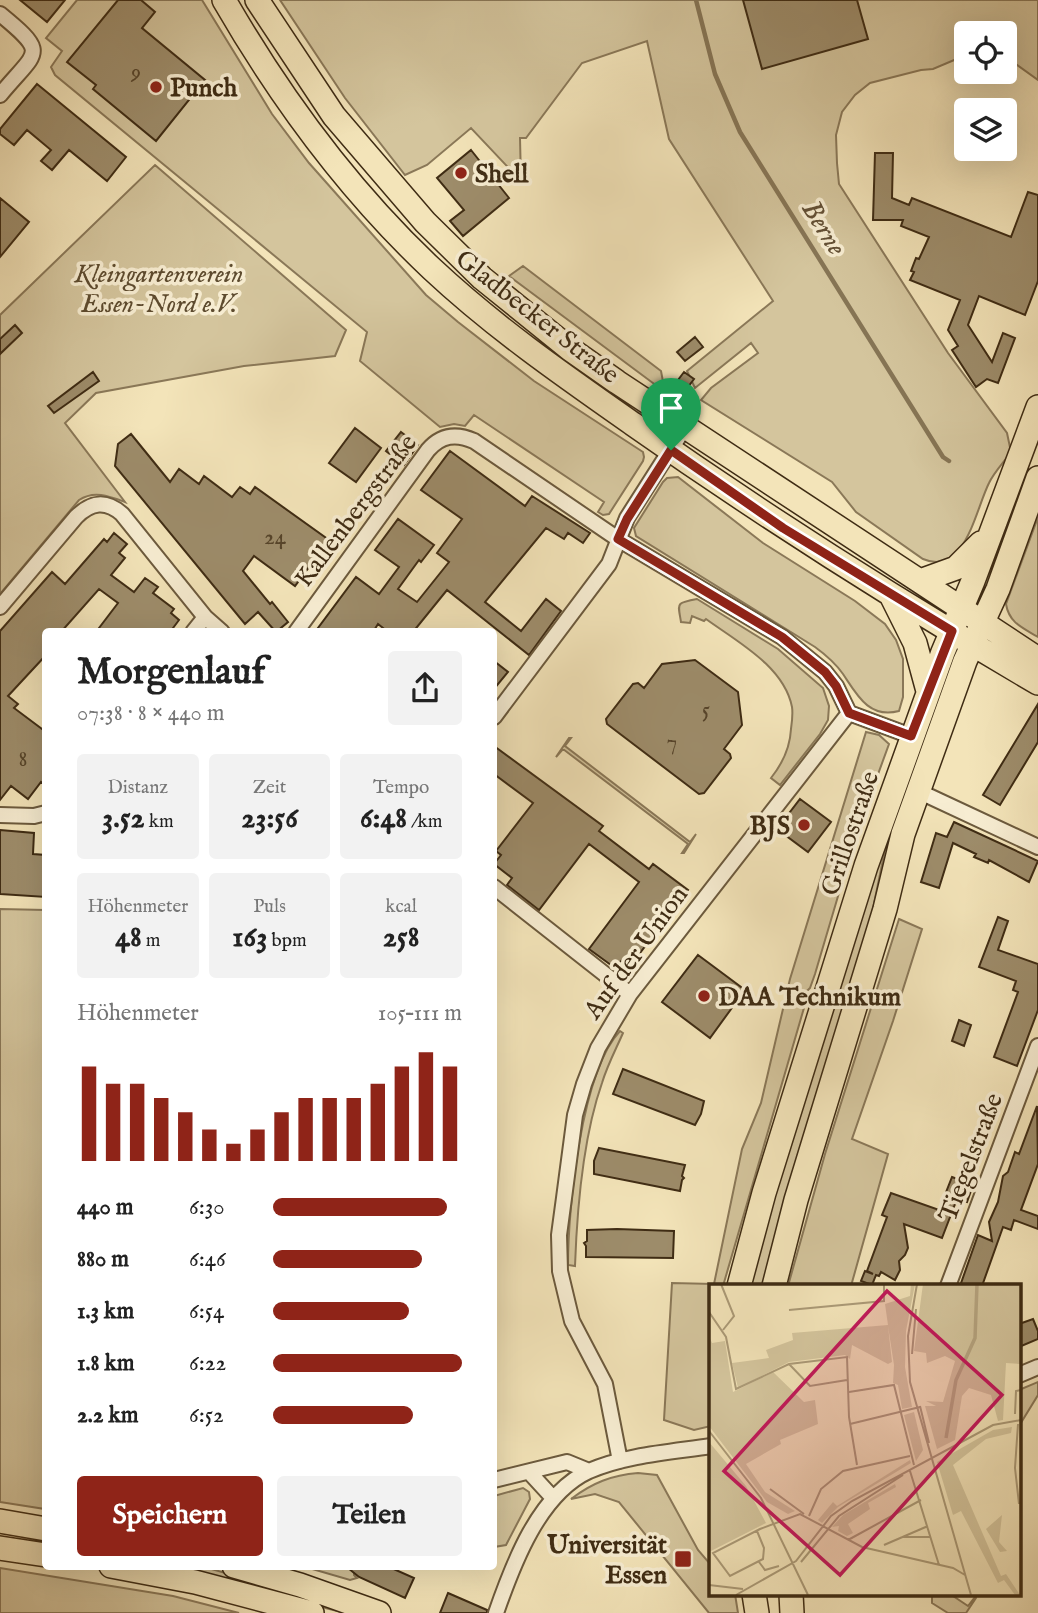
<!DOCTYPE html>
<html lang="de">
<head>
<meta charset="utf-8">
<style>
	body { margin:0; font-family:"IM FELL English",serif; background:#f2f2f2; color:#222; height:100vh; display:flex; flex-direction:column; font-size:26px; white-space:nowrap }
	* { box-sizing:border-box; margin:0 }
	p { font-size:23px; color:#767676 }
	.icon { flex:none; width:38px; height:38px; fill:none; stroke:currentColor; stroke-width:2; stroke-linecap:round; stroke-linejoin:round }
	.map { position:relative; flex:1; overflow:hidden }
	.details { position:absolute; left:42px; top:628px; width:455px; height:942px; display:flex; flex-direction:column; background:#fff; border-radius:7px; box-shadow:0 7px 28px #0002 }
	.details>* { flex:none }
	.controls { position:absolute; left:954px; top:21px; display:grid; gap:14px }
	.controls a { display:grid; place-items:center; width:63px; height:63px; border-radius:7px; background:#fff; box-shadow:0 7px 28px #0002; font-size:35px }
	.pin { position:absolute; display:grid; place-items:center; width:60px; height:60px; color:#fff; margin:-72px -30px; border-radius:50% 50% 50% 0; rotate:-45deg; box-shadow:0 0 7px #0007 }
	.pin .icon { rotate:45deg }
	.round { display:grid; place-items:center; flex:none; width:74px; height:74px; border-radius:7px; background:#f2f2f2 }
	.summary { display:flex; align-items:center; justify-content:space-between; height:119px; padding:0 35px }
	h1 { font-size:38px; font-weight:800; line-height:52px }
	.stats { display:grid; grid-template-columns:repeat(3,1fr); gap:10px; height:119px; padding:7px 35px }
	.stats div { display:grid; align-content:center; border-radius:7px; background:#f2f2f2; text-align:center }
	.stats b { font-size:30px; font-weight:800 }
	.stats small { font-size:19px; font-weight:400 }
	.stats p { font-size:19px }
	.chart { height:196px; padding:14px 35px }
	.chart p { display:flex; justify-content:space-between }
	.chart svg { width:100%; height:126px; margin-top:7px; stroke:#8f2418; stroke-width:6 }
	.primary-button { display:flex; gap:14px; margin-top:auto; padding:14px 35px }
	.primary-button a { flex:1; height:80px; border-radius:7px; background:#8f2418; color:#fff; font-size:28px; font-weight:800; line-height:80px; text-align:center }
	.primary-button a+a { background:#f2f2f2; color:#222 }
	ul { padding:0 35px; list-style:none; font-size:23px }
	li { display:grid; grid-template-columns:112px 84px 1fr; align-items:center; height:52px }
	li i { height:18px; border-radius:9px; background:#8f2418 }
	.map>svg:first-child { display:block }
</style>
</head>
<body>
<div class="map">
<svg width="1038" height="1613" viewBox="0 0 1038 1613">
	<rect width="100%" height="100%" fill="#f3e4b9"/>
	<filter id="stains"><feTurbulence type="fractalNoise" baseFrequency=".00286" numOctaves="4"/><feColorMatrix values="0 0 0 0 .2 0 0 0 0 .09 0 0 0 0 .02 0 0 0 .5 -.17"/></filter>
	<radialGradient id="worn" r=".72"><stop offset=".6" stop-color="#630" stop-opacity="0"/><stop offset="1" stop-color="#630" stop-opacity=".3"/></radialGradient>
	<path fill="#d4c59d" stroke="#8a7858" stroke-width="2" d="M77,0H202L272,114L309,163L426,295L458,322L534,381L643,452L644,457L643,461L609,514L603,515L598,512L604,502L474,415L465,426L454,424L440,427L360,361L367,332L55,75L51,67L62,51L46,38Z
		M280,0H1038V80L1017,65L1005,60L1004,33H966V55L933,69L921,70L870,83L855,95L842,112L836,135L837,163L839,184L948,353L1007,433L1011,452C1004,462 994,472 989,483C975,511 965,577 923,559L856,512L832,482L701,400L711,388L758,353L751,343L695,388L687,371L773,301L669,139L647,41L582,63L526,138H520L521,181L471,128L427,165L405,175L345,98Z
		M155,165L346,330L335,356L244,366L96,393L65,423L125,502C109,496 94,490 79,500L0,594V315Z
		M523,266L661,371L665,392L509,276Z
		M678,477L763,543L855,601L885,624L896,640L903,659V697L899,711C869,719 857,695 843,674C836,664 826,655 815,647L636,536L634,528L663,482L667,478Z
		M1038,517V637C1023,628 1009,623 1006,604Z
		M697,599L778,649L823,688L829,706L828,720L820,734L780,785L771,778C783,763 790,748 791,729C792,722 793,714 792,707C784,666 736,641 706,619L704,621L692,616L690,623L681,622C678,603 675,603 697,599Z
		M866,732L879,735L889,744L857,832L815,974L810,988L806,992V1001L723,1286H711V1426L694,1430L664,1420L672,1283L714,1284L742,1149L761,1103L790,979Z
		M569,738H571L565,746L690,842L696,834L684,853H682L688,844L563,749L556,757Z
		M880,849L885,850L864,952L766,1286H748L753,1254Z
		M0,909L45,910V1509L0,1502Z
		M899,919L922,929L893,1021L852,1139L888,1154L851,1286H788L825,1154Z
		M620,1031L623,1033C616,1049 607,1066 602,1083C583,1137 577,1209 575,1266L568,1265C568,1209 581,1072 620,1031Z
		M1038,1382V1395L1019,1426V1390Z
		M638,1473L657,1475L698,1550L711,1565V1594H735L738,1613H709L619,1502L595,1494L571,1499C592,1483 612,1475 638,1473Z
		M523,1488L529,1492L530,1499L506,1545L494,1547V1496Z
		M160,1566H201L344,1607L345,1613Z
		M302,1566H362L354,1568V1575L357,1578L350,1580Z
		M0,1568L173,1596L239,1613H0Z
		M932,1594H950L968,1606L975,1597L976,1598L966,1613H948L932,1603Z"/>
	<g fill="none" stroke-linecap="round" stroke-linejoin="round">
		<path stroke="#867555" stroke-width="4.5" d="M696,0L715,74L740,132L943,457L949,461"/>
	</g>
	<path fill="#9d8c6a" stroke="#3f2c14" stroke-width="2" d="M20,0H65L47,22Z
		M118,0H141L155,12L142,28L205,80L156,141L93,89L96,85L67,62Z
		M743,0H857L868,39L762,69Z
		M37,84L126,157L107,181L69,150L52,170L41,161L51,150L27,130L14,145L0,134V129Z
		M471,150L509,198L463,236L450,221L464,210L437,178Z
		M875,153H893L892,198L909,205L912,198L1011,237L1028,192L1038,195V281L1025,315L979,296L968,325L992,362L1003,333L1015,338L998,383L987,379L976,387L952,350L958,346L948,330L960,300L910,280L914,272L911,271L916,258L919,259L929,237L901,226L903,220H873Z
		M0,198L29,222L0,257Z
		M15,325L22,333L0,354V339Z
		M695,337L703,347L685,361L677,352Z
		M93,372L99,381L54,413L48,406Z
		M684,372L694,379L682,395L672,388Z
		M355,428L381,448L356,482L329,463Z
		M401,432L418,445L404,465L386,451Z
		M131,434L170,482L179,469L199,484L204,476L232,497L240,487L250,494L255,487L329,540L295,586L254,556L243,571L270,604L272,602L288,622L276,632L258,612L245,624L115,466L118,444Z
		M450,451L525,506L532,496L590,533L583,543L568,533L564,539L546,528L485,602L521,631L546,599L561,611L529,655L447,590L413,632H388L378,624L373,632H315L356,577L379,594L399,567L375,550L398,519L434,545L421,562L419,560L398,589L417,602L449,562L437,553L462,519L421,490Z
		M114,533L127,544L119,553L125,558L111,575L134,592L145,578L158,587L153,593L174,609L171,613L179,620L170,632H96L118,603L99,589L61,632H46V655L8,696L18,704L14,708L46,732V786L41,782L28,799L11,786L0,800V631L52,572L65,584L104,539L107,542Z
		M695,660L738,692L742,725L724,749L730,754L731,758L704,793L699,794L607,724L606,719L633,684L638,683L644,688L662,664Z
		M494,661L508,672L494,689Z
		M1038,704V742L1000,805L983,795Z
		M494,746L603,826L599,831L649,869L653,864L688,890L630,966L622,960L615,968L589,949L639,882L589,844L539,910L507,885L512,878L494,864L501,855L496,851L533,803L494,774Z
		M800,799L831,822L808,852L777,829Z
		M954,822L1038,861L1029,882L989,860L988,863L974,857L976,854L953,843L939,888L921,882L936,833L947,837Z
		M0,830L34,833L33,854L46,855V897L0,894Z
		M998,917L1008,921L998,950L1038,964V1010L1017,1066L994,1057L1018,992L1013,990L1016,981L979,967Z
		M698,955L745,990L710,1038L662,1002Z
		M959,1020L971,1025L964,1046L952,1041Z
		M623,1069L704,1101L701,1114L695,1125L613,1094Z
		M1037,1106L1038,1164L1021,1210L1038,1216V1229L1014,1220L1011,1230L1003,1227L982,1286H960L978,1235L992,1241L989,1222L998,1202L1003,1176L1008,1172L1015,1152L1019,1154Z
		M599,1148L685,1165L682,1176L684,1178L682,1180L680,1191L594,1174V1161Z
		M952,1177L973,1185L967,1202L957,1199L942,1238L904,1224L908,1248L905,1255L899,1261L900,1270L895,1280L881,1272L879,1276L876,1275L872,1285L861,1281L865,1271L873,1274L867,1271L887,1217L882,1215L891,1193L939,1210Z
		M617,1229L674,1231L673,1258L586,1257V1246L584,1243L587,1241V1230Z
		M1033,1319L1038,1331V1339L1019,1347V1324Z
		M365,1566H387L414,1578L405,1598L359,1577L348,1568Z
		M448,1593L487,1610V1613H440Z"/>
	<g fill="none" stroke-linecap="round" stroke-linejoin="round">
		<defs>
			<path id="minor" d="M0,14C50,55 37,50 0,95
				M0,607L76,517C91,502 106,500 122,514L205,617L222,632
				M193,632L205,617
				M296,632L428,450C441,435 456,433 474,441L618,539L782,637L825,672L836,686L849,713L911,736
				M494,717L609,564L627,518L685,427
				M918,791L1038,847
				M0,815L34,816L46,813
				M494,887L630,994
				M948,1286L1038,1046
				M1019,1375L1038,1367
				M620,1461L605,1384L572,1321L560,1271L559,1235L564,1198L575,1115L584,1084L598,1048L630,994L849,713
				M530,1473L553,1498
				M494,1480L567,1462L589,1471
				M496,1613C513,1564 539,1494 589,1471C626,1455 671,1452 711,1446"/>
			<path id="primary" d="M224,0C280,97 349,191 432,269C494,327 563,375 633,424C764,516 899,602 1038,683
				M257,0L334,116L425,222L482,278L570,349L617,382L1038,659
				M920,581L956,568L981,543
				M891,595L915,643L928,691
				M739,1286L764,1193L866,866L943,652L973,581L1038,407
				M774,1286L796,1200L885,909L903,834L965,661L998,589L1038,478
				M0,1521L46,1529
				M0,1548L46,1555
				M111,1566L195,1582L312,1613
				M234,1566L300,1585L379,1613
				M754,1594L757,1613
				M791,1594L792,1613"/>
		</defs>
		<use href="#minor" stroke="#6c5a3d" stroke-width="18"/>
		<use href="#primary" stroke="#3f2c14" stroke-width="26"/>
		<use href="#minor" stroke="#f7edd2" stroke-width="14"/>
		<use href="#primary" stroke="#f3e4b9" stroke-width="23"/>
	</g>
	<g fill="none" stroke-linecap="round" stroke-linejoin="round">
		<defs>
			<path id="route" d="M671,450L783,528L952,631L911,736L849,713L836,686L825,672L782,637L618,539L627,519Z"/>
		</defs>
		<use href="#route" stroke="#fff" stroke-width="14"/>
		<use href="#route" stroke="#8f2418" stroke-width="9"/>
	</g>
	<g fill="#8f2418" stroke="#f7edd2" stroke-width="2.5">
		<circle cx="156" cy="87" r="7"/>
		<circle cx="461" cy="173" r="7"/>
		<circle cx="804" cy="825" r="7"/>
		<circle cx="704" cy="996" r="7"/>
		<rect x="674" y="1550" width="18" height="18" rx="3.5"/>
	</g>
	<g text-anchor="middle" stroke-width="7" stroke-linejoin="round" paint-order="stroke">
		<g font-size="23" fill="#56442a">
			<text x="136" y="79">9</text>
			<text x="275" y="544">24</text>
			<text x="706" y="717">5</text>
			<text x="672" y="749">7</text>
			<text x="23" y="766">8</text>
		</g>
		<g font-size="26" font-weight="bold" fill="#3f2c14" stroke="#f7edd2" text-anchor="start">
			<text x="170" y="96">Punch</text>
			<text x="475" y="182">Shell</text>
			<text x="790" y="834" text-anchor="end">BJS</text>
			<text x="718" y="1005">DAA Technikum</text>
			<text x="667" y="1553" text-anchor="end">Universität<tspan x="667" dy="30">Essen</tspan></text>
		</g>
		<g font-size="26" font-style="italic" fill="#5d4b2f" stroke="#f7edd2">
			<text x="159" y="282">Kleingartenverein<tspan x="159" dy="30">Essen-Nord e.V.</tspan></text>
		</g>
		<g font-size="26" fill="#3f2c14" stroke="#f7edd2">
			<text transform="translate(538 316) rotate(38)" y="9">Gladbecker Straße</text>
			<text transform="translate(355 510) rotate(-53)" y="9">Kallenbergstraße</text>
			<text transform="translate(849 833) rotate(-71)" y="9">Grillostraße</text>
			<text transform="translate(635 952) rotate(-54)" y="9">Auf der Union</text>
			<text transform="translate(970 1157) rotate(-69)" y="9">Tiegelstraße</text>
		</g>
		<g font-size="28" font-style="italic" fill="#635035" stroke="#f7edd2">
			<text transform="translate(825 227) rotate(58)" y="10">Berne</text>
		</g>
	</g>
	<g transform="translate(709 1284)">
		<rect width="312" height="312" fill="#f3e4b9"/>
		<path d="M202,0H206L197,47L196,83L203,123L193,125L189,101L184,99L185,81L179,42L183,78L179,80L143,61L141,75L136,71L80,78L29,104L23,79L60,74L57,66L84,56L83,49L179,41L176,20L201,12ZM214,0H311V80L297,79L294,136L289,137L282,111L260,104L253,112L246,156L228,165L216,122H227L217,117L234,118L246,77L236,72L218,79L217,69L205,67ZM0,52L3,59L16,57L24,108L64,88L95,118L106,116L109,140L71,156L72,160L37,180L56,208L86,227L79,230L58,218L0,142ZM205,128L214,166L207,177L195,131ZM303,143L302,149L277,155L244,181L292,292L297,290L311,311H306L295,296L289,299L252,227L244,231L228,178L284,146ZM0,158L37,202L57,239L0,268ZM201,176L202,179L129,223L113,239L109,236L124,218L128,222ZM186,200L187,203L159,219L161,225L139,240L144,249L138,252L129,247L130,242L123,243L134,231ZM293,231L290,258L298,267L291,268L277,245Z" fill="#d4c59d"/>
		<path fill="none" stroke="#b6a581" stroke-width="3.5" d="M237,154L247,96L266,54L268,0"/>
		<path fill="none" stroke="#ab9a77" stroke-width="2" d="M12,0L25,32L14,46M208,0L199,52L201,98L262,311M80,26L175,17V0M0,28L17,53L27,105L80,80L138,73L140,133L148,181M203,70L207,25M80,80L101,102L138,96M140,108L185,101L205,181M211,122L220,159M306,130L307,107L312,106M141,140L211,123M309,140L306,184L310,220M0,147L52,214L99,311M201,187L230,281M61,205L95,230M100,232L112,205L134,187L201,172M48,247L55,264L54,275L21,292L4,269L51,245L91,230L153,263L244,284L256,291M193,253H222M139,256L212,216M175,261L219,242M50,278L56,286L70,282M92,278L130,232L194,191M0,301L34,305M27,311L87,277L122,232L143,217L284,141L312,136"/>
		<path fill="#c2185b" fill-opacity="0.15" stroke="#c2185b" stroke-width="3.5" d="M178,7L293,111L131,291L15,187Z"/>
		<rect width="312" height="312" fill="none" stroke="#3f2c14" stroke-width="3.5"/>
	</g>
	<rect width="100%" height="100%" filter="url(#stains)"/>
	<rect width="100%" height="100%" fill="url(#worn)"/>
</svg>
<div class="controls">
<a><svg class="icon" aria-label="locate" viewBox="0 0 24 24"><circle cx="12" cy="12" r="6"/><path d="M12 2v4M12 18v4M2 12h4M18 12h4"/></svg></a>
<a><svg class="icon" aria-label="layers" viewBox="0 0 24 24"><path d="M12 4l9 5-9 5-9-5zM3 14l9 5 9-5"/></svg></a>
</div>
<div class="pin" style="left:671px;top:450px;background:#1e9e55"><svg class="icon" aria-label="arrive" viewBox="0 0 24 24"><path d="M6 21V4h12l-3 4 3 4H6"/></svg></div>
<section class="details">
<div class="summary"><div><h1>Morgenlauf</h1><p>07:38 · 8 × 440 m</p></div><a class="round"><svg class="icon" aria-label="share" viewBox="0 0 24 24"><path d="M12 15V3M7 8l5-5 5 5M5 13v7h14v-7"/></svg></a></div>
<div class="stats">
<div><p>Distanz</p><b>3.52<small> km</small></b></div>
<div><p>Zeit</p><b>23:56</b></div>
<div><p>Tempo</p><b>6:48<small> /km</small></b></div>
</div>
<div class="stats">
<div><p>Höhenmeter</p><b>48<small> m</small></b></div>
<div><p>Puls</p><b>163<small> bpm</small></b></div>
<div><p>kcal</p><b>258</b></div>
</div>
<div class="chart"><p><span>Höhenmeter</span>105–111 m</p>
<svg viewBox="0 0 160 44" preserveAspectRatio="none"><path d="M5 44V11M15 44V17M25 44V17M35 44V22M45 44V27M55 44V33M65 44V38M75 44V33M85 44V27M95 44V22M105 44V22M115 44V22M125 44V17M135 44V11M145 44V6M155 44V11"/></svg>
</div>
<ul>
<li><b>440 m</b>6:30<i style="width:92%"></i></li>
<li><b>880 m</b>6:46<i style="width:79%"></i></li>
<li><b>1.3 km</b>6:54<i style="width:72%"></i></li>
<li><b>1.8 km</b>6:22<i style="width:100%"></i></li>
<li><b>2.2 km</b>6:52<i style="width:74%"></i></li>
</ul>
<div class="primary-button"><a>Speichern</a><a>Teilen</a></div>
</section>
</div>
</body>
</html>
